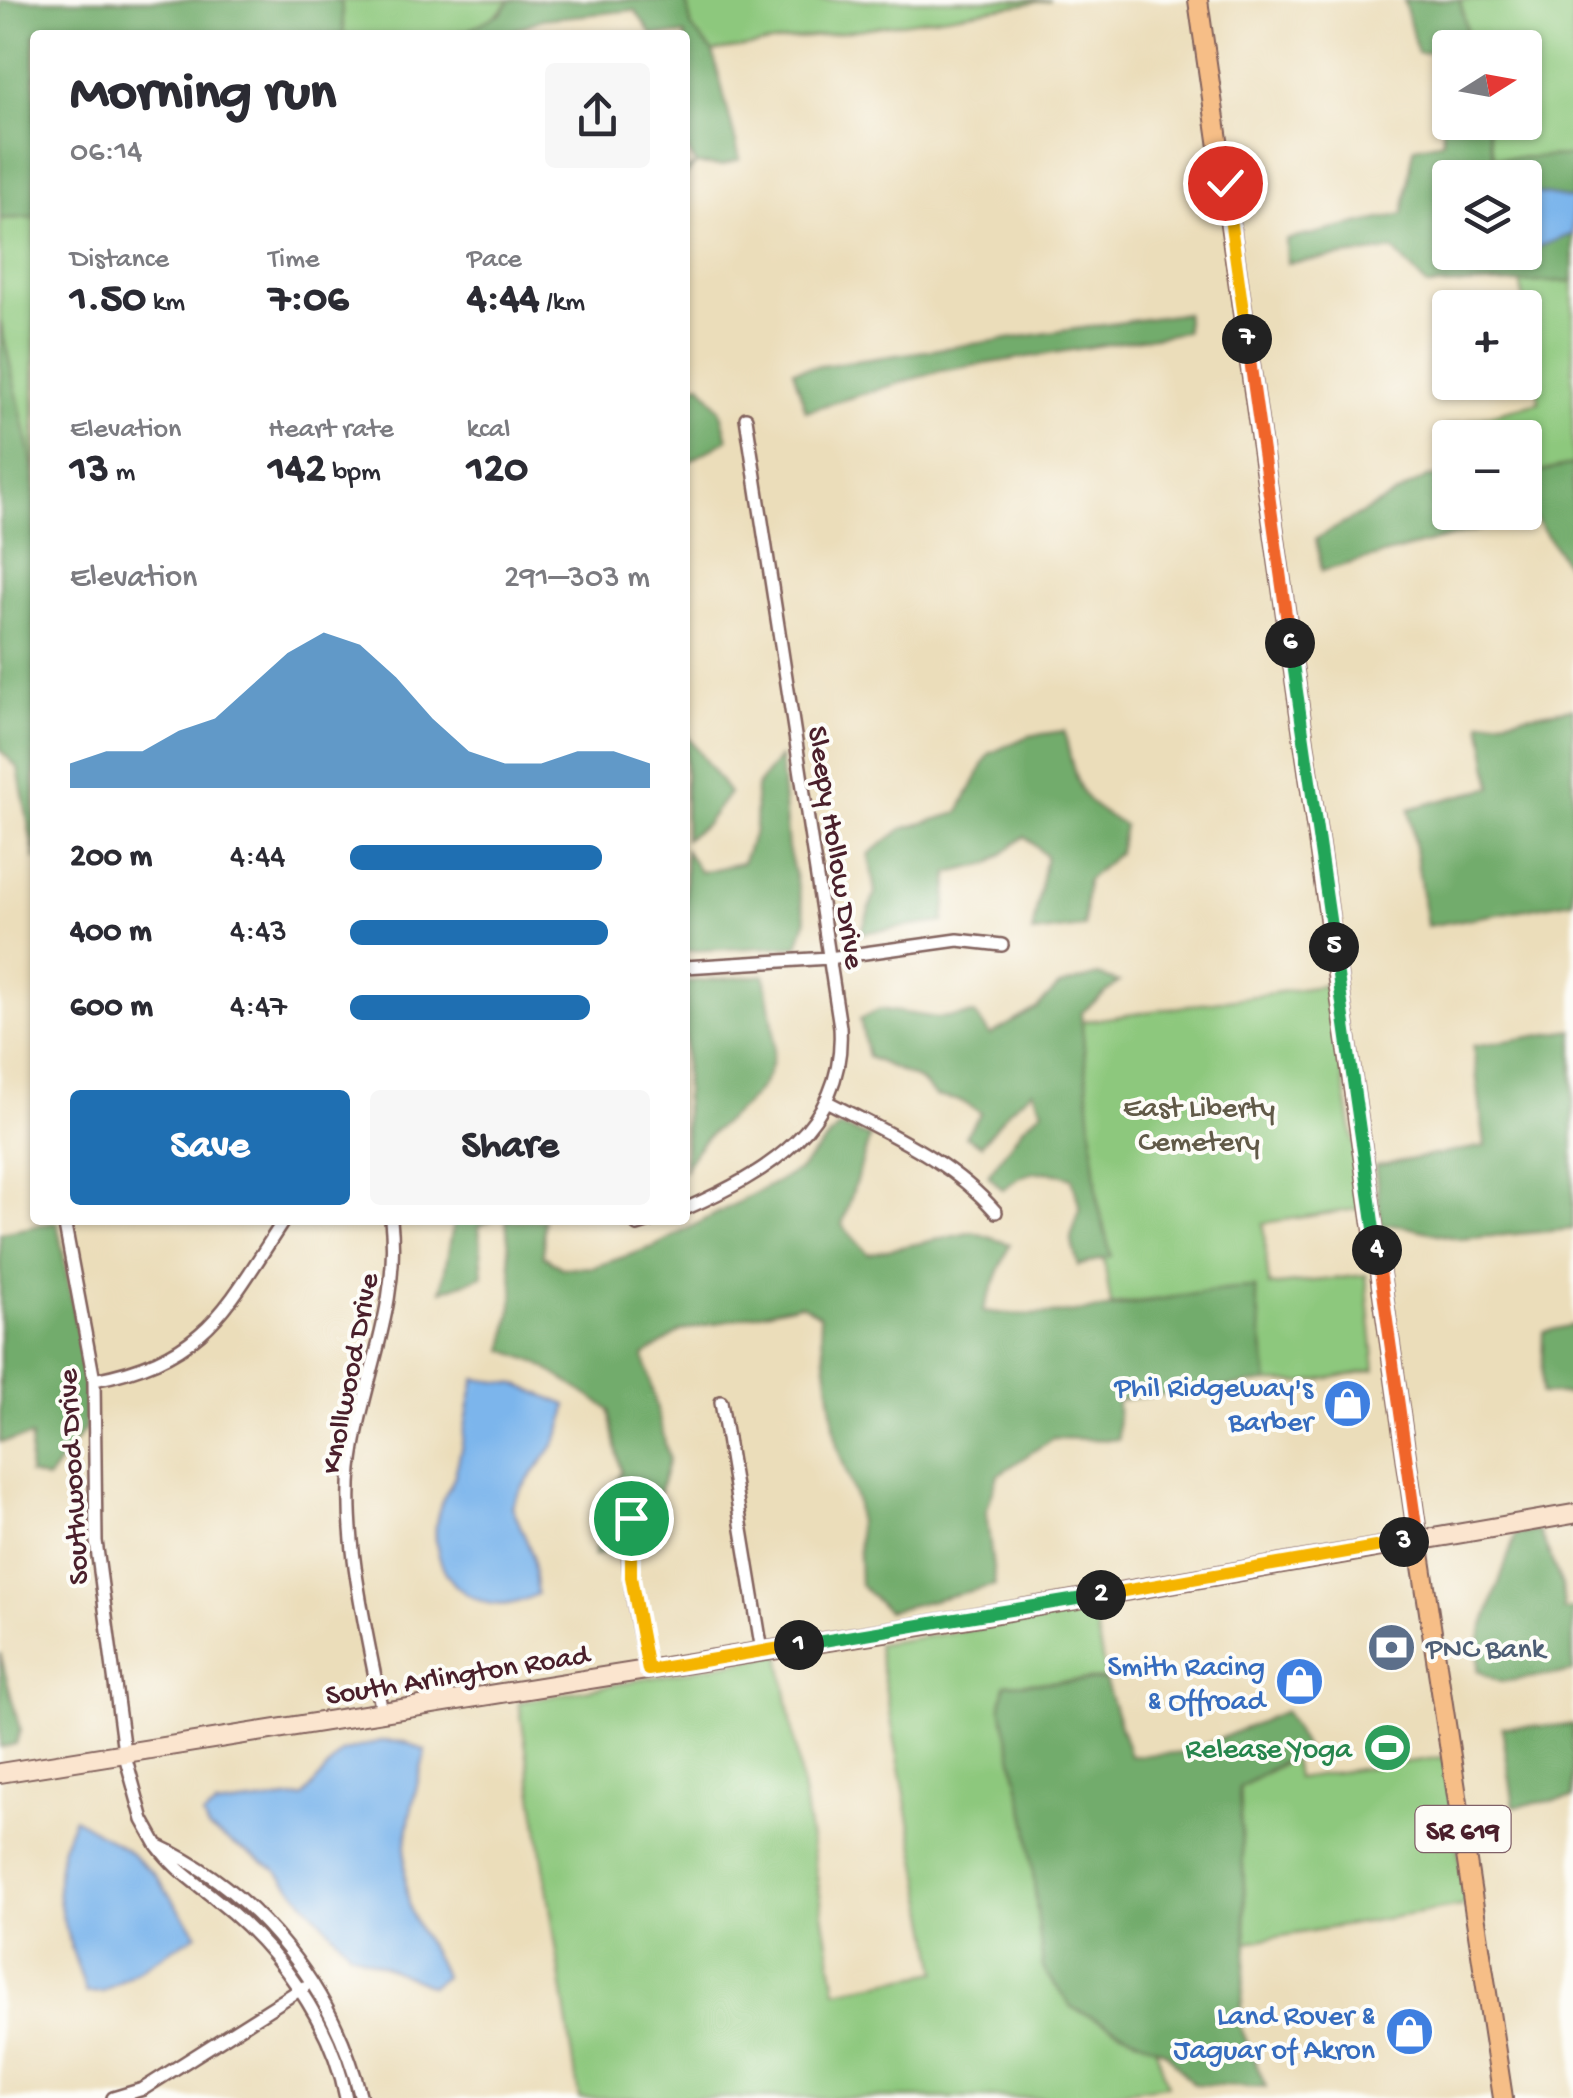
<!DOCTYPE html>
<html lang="en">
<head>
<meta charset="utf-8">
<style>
	body { margin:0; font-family:"Gochi Hand",sans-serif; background:#f7f7f7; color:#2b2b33; height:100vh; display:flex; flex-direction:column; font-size:38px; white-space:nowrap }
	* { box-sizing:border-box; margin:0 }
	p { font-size:32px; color:#7c7c81 }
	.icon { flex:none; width:55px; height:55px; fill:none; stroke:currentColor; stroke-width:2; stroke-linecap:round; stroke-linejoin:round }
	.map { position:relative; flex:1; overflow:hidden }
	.details { position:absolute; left:30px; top:30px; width:660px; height:1195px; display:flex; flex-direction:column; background:#fff; border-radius:10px; box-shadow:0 2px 8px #0004 }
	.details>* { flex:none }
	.needle { width:65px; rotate:79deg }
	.controls { position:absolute; left:1432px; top:30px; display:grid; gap:20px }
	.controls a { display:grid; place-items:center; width:110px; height:110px; border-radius:10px; background:#fff; box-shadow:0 2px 8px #0004; font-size:50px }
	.pin { position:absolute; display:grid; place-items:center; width:85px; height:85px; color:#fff; margin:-42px; border:5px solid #fff; border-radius:50%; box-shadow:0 2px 10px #0007 }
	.km { position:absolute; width:50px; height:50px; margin:-25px; border-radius:50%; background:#222; color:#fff; font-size:28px; line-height:50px; text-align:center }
	.round { display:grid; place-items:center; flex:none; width:105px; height:105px; border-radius:10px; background:#f7f7f7 }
	.summary { display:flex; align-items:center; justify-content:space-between; height:170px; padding:0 40px }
	h1 { font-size:55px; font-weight:700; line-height:75px }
	.metrics { display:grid; grid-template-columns:repeat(3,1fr); gap:15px; height:170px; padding:10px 40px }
	.metrics div { display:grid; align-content:center }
	.metrics b { font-size:42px; font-weight:700 }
	.metrics small { font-size:28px; font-weight:400 }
	.metrics p { font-size:28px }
	.chart { height:280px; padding:20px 40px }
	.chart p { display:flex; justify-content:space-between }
	.chart svg { width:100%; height:180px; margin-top:10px; fill:#1f6fb2; opacity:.7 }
	.primary-button { display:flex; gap:20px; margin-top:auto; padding:20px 40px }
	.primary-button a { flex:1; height:115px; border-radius:10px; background:#1f6fb2; color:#fff; font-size:40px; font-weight:700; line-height:115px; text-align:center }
	.primary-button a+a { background:#f7f7f7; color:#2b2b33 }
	ul { padding:0 40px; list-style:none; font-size:32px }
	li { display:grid; grid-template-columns:160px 120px 1fr; align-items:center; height:75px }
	li i { height:25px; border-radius:12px; background:#1f6fb2 }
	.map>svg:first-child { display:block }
</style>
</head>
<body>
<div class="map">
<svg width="1573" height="2098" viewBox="0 0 1573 2098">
	<rect width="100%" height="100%" fill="#fdfcf7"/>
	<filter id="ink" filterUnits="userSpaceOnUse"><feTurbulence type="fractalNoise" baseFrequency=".01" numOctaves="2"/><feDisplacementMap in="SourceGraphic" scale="20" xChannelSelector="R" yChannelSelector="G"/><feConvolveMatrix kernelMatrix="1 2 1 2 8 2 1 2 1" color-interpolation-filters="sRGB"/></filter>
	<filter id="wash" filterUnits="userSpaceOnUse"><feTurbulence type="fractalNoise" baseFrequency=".0048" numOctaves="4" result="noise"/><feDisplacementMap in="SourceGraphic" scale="40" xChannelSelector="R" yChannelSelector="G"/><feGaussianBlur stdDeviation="2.25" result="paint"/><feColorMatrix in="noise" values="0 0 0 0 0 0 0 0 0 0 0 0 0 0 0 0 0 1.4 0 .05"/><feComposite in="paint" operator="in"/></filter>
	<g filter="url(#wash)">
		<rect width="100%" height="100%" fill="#ebddba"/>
		<path fill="#8dc87d" stroke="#6c7454" stroke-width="2.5" d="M341,0H510C474,50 398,35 344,35Z
			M686,0H1051L713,52L692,29Z
			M1460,0H1573V168L1494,158L1486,123L1525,122V48L1470,47Z
			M35,217V474L33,475L0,320V219Z
			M1520,280L1573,281V465L1525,474V438H1450V476H1442L1445,427L1539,402Z
			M1327,985L1365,1208L1263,1223L1269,1286L1366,1275L1375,1370L1304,1383L1268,1382L1255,1288L1111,1305L1066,1024Z
			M1093,1611L1106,1679L1006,1684L1001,1705L1028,1826L1119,2028L1155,2046L1168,2085L1078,2098H579L519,1702L780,1654L836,1991L938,1972L877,1644Z
			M1444,1757L1467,1905L1247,1942L1239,1788L1293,1758L1296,1778Z"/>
		<path fill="#72ac6c" stroke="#5e664c" stroke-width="2.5" fill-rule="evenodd" d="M0,0H341L344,35H35V217L0,219Z
			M510,0H686L692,29L713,52L740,159L721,166L696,164L685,176V170L696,164L685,146V35H652L635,10L542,19L502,35H459L502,12Z
			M1404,0H1460L1470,47L1450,48V122L1486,123L1494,158L1573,156V281L1427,286L1393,250L1287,263L1286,240L1403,214L1414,147L1443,141L1436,52L1417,53ZM1450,178H1525V252H1450Z
			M1186,313V332L940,371L806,411L793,370Z
			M0,320L35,474V860L18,768L0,750Z
			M701,384L720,409L728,439L685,464V386Z
			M1573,465V574L1533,515L1322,571L1316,539L1427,477L1450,476V512H1525V474Z
			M1573,708V901L1427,926L1409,809L1492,787L1481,722Z
			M1064,731C1077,782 1074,800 1124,825L1119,852L1087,880L1084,927L1032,933L1046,856L1025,836L991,863L949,873L944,922L861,933L875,893L869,854L902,829L958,813L989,754L1028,736Z
			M685,733L729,793L706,824L685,839Z
			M780,757L788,848L806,920L798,946L685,951V850L700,872L742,863L755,830L756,787Z
			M765,975C768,999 777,1031 773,1055C766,1112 701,1120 685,1172V982Z
			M1098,975L1119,982L1081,1013L1098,1203L1111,1256L1078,1266L1071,1238L1080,1209L1072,1178C1043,1169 1026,1168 1003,1190L988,1175L1023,1127L1043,1110L1033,1090L1010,1109L981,1145L965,1136L981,1113L961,1101L935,1096L920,1080L868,1057L860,1019L880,1009L938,1018L975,1014L990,1035L1037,1008L1059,986Z
			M1573,1030V1229L1460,1239L1393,1224L1381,1226L1375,1166L1485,1146L1473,1046Z
			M839,1127L870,1137L842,1225L868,1254L973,1232L1010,1244L983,1311C1072,1326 1165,1291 1255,1288L1268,1382L1117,1400L1118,1440L1053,1438L998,1475L986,1512L995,1585L887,1611L860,1585L857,1502L837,1446L819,1315L801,1304L681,1331L644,1356L669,1459L647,1535L594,1556L603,1513L621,1472L609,1409L538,1363L504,1350L514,1294L506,1220H544L543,1255L562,1268L594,1267L653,1247L799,1170Z
			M454,1220H492L479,1226L483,1276L441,1291Z
			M57,1222L85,1368V1429L47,1479L29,1474L31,1437L0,1442V1233Z
			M1573,1325V1394H1541L1543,1332Z
			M1539,1531L1562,1585L1564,1610L1573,1609V1672L1500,1682L1478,1671L1479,1640L1516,1534Z
			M0,1653L20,1730L16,1744L0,1748Z
			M1105,1680L1130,1756L1189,1752L1285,1711L1305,1748L1239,1788L1247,1947L1240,2026L1266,2087L1193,2084L1166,2052L1071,2007L1043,1968L1028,1826L1001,1705L1005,1684Z
			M1573,1725V1798L1514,1806L1502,1727Z"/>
		<path fill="#7cb5ec" stroke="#636a8c" stroke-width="2.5" d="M1525,191L1573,199V234L1525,252Z
			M475,1379L516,1384L567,1405C561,1456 530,1466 512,1506L532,1554L537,1594C514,1606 495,1609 472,1597C439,1580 428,1539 441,1504C444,1495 451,1486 454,1477C464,1445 466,1411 475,1379Z
			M380,1741L405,1742L426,1751C412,1802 395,1862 412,1914C419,1936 437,1954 444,1977L431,1986L350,1952L276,1870L208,1829L203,1817L215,1807L304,1797L341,1752Z
			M74,1818L124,1848L155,1875L197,1934L103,1992L86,1993C66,1926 41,1885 74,1818Z"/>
	</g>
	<g filter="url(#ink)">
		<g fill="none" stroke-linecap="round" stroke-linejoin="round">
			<defs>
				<path id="street" d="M685,967L829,958L958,940L1002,945
					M828,1102C889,1134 951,1160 996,1212
					M685,1209C766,1173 846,1127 840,1027L746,418
					M64,1220L94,1380L96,1541L124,1752L143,1820L157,1845
					M637,1225L653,1220
					M94,1380C207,1358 225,1309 284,1220
					M721,1402L762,1651
					M640,1493C616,1549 636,1613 648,1670
					M382,1712C368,1638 344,1544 351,1469C360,1383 401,1309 391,1220
					M113,2098L143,2089L304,1987
					M346,2098C332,2023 278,1948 218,1901C194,1881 175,1870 157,1845C259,1892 334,1989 361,2098"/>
				<path id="secondary" d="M0,1773L916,1627L1573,1514"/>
				<path id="primary" d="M1198,0L1418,1540L1503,2098"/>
			</defs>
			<use href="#street" stroke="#82625d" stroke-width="16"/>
			<use href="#secondary" stroke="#82625d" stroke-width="22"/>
			<use href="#primary" stroke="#82625d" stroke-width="22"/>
			<use href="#street" stroke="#fff" stroke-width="11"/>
			<use href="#secondary" stroke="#fbe5cf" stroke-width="18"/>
			<use href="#primary" stroke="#f6be87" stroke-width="18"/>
		</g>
	</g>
	<g fill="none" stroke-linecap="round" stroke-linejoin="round" filter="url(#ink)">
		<defs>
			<path id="split-1" d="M631,1518V1577L648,1670L799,1645"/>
			<path id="split-2" d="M799,1645L1101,1595"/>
			<path id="split-3" d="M1101,1595L1404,1542"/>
			<path id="split-4" d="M1377,1250L1418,1540L1404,1542"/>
			<path id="split-5" d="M1334,947L1377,1250"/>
			<path id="split-6" d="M1290,643L1334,947"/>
			<path id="split-7" d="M1247,339L1290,643"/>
			<path id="split-8" d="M1225,183L1247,339"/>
		</defs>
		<use href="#split-1" stroke="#fff" stroke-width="20"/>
		<use href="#split-2" stroke="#fff" stroke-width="20"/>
		<use href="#split-3" stroke="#fff" stroke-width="20"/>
		<use href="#split-4" stroke="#fff" stroke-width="20"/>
		<use href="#split-5" stroke="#fff" stroke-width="20"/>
		<use href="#split-6" stroke="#fff" stroke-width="20"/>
		<use href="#split-7" stroke="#fff" stroke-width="20"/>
		<use href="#split-8" stroke="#fff" stroke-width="20"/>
		<use href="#split-1" stroke="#f5b400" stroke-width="12"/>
		<use href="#split-2" stroke="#22a559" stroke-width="12"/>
		<use href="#split-3" stroke="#f5b400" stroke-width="12"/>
		<use href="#split-4" stroke="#f0652b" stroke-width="12"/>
		<use href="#split-5" stroke="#22a559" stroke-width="12"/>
		<use href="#split-6" stroke="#22a559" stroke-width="12"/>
		<use href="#split-7" stroke="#f0652b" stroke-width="12"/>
		<use href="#split-8" stroke="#f5b400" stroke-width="12"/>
	</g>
	<defs>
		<symbol id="shop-disc" viewBox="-11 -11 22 22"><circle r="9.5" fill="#3f7fe0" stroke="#fdfcf7"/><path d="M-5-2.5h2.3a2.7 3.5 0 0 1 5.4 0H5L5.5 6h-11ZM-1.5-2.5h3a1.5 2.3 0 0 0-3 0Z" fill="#fff"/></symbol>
		<symbol id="bank-disc" viewBox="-11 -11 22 22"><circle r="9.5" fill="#5c6f8a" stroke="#fdfcf7"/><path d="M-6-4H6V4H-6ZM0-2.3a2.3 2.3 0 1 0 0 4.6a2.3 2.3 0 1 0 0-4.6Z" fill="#fff"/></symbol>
		<symbol id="stadium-disc" viewBox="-11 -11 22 22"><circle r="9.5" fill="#2e9e5b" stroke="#fdfcf7"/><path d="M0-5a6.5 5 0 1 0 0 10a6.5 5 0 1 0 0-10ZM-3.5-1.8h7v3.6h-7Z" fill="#fff"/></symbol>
	</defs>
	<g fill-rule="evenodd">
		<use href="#shop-disc" x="1320" y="1376" width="55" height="55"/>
		<use href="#bank-disc" x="1364" y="1620" width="55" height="55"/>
		<use href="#shop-disc" x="1272" y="1654" width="55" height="55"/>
		<use href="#stadium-disc" x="1360" y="1720" width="55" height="55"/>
		<use href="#shop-disc" x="1382" y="2004" width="55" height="55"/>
	</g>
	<g text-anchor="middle" stroke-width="8" stroke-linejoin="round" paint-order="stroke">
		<rect fill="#fdfcf7" stroke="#806168" stroke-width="2.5" x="1415.5" y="1806" width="95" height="46" rx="8"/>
		<g font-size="28" font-weight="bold" fill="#4a1f2b">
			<text x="1463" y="1839">SR 619</text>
		</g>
		<g font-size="30" fill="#4a1f2b" stroke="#fdfcf7">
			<text transform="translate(838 847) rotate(81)" y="10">Sleepy Hollow Drive</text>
			<text transform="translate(348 1373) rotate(-79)" y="10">Knollwood Drive</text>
			<text transform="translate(71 1477) rotate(-93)" y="10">Southwood Drive</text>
			<text transform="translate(457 1673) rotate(-9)" y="10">South Arlington Road</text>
		</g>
		<g font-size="30" fill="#615a48" stroke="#fdfcf7">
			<text x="1199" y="1116">East Liberty<tspan x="1199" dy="34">Cemetery</tspan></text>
		</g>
		<g font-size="30" fill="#366cbe" stroke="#fdfcf7" text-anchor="end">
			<text x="1313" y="1396">Phil Ridgeway's<tspan x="1313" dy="34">Barber</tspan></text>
			<text x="1265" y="1675">Smith Racing<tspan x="1265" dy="34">&amp; Offroad</tspan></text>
			<text x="1375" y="2024">Land Rover &amp;<tspan x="1375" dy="34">Jaguar of Akron</tspan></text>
		</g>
		<g font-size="30" fill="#4e5e75" stroke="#fdfcf7" text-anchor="start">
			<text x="1426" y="1657">PNC Bank</text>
		</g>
		<g font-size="30" fill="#27864d" stroke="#fdfcf7" text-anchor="end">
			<text x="1352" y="1757">Release Yoga</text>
		</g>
	</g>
</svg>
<div class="controls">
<a><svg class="needle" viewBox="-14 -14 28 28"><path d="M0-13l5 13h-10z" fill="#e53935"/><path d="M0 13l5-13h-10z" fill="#7c7c81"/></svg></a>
<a><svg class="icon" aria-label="layers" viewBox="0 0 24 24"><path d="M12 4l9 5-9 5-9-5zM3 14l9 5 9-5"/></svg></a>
<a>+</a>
<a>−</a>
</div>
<div class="pin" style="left:631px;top:1518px;background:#1e9e55"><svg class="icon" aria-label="arrive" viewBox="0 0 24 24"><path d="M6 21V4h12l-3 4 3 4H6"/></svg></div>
<div class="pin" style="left:1225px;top:183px;background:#d93025"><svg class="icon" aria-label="check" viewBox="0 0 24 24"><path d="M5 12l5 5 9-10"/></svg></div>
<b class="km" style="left:799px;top:1645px">1</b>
<b class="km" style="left:1101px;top:1595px">2</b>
<b class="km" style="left:1404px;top:1542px">3</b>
<b class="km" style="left:1377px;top:1250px">4</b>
<b class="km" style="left:1334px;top:947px">5</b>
<b class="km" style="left:1290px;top:643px">6</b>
<b class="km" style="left:1247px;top:339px">7</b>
<section class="details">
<div class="summary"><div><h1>Morning run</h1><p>06:14</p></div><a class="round"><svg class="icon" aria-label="share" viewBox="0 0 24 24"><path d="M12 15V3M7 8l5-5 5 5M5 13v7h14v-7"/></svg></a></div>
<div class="metrics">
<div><p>Distance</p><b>1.50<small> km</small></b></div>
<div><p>Time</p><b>7:06</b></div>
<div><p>Pace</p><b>4:44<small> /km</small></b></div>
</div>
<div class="metrics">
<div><p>Elevation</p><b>13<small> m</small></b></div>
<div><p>Heart rate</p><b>142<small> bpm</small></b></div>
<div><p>kcal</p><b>120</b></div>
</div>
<div class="chart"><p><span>Elevation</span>291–303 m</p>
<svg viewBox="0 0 160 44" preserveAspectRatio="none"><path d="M0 44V38L10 35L20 35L30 30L40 27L50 19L60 11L70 6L80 9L90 17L100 27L110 35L120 38L130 38L140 35L150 35L160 38V44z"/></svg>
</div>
<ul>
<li><b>200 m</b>4:44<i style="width:84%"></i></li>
<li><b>400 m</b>4:43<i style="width:86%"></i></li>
<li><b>600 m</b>4:47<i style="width:80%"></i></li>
</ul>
<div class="primary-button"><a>Save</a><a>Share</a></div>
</section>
</div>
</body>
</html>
